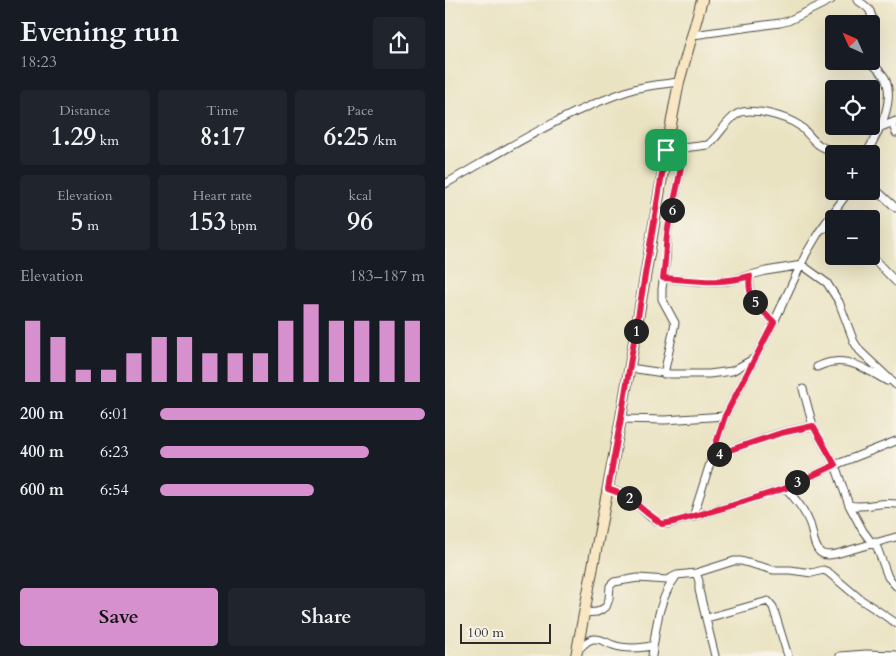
<!DOCTYPE html>
<html lang="en">
<head>
<meta charset="utf-8">
<style>
	body { margin:0; font-family:Cardo,serif; background:#20242c; color:#f1f3f6; height:100vh; display:flex; flex-direction:column; font-size:19px; white-space:nowrap }
	* { box-sizing:border-box; margin:0 }
	p { font-size:16px; color:#9ea1a6 }
	.icon { flex:none; width:28px; height:28px; fill:none; stroke:currentColor; stroke-width:2; stroke-linecap:round; stroke-linejoin:round }
	.map { position:relative; flex:1; overflow:hidden }
	.panel { display:flex; flex-direction:column; background:#171b24; width:445px }
	.panel>* { flex:none }
	.needle { width:32px; rotate:315deg }
	.fabs { position:absolute; left:380px; top:15px; display:grid; gap:10px }
	.fabs a { display:grid; place-items:center; width:55px; height:55px; border-radius:5px; background:#171b24; box-shadow:0 5px 20px #0002; font-size:25px }
	.scale { position:absolute; left:15px; bottom:12px; width:91px; box-sizing:border-box; padding-left:5px; border:2px solid #2b2b2b; border-top:0; font-size:14px; line-height:18px; white-space:nowrap; color:#2b2b2b; -webkit-text-stroke:4px #f7f3e8; paint-order:stroke }
	.pin { position:absolute; display:grid; place-items:center; width:42px; height:42px; color:#fff; margin:-21px; border-radius:10px; box-shadow:0 2px 8px #0006 }
	.km { position:absolute; width:25px; height:25px; margin:-12px; border-radius:50%; background:#222; color:#fff; font-size:14px; line-height:25px; text-align:center }
	.round { display:grid; place-items:center; flex:none; width:52px; height:52px; border-radius:5px; background:#20242c }
	.head { display:flex; align-items:center; justify-content:space-between; height:85px; padding:0 20px }
	h1 { font-size:28px; font-weight:700; line-height:38px }
	.figures { display:grid; grid-template-columns:repeat(3,1fr); gap:8px; height:85px; padding:5px 20px }
	.figures div { display:grid; align-content:center; border-radius:5px; background:#20242c; text-align:center }
	.figures b { font-size:25px; font-weight:700 }
	.figures small { font-size:14px; font-weight:400 }
	.figures p { font-size:14px }
	.chart { height:140px; padding:10px 20px }
	.chart p { display:flex; justify-content:space-between }
	.chart svg { width:100%; height:90px; margin-top:5px; stroke:#d690ce; stroke-width:6 }
	.cta { display:flex; gap:10px; margin-top:auto; padding:10px 20px }
	.cta a { flex:1; height:58px; border-radius:5px; background:#d690ce; color:#111; font-size:20px; font-weight:700; line-height:58px; text-align:center }
	.cta a+a { background:#20242c; color:#f1f3f6 }
	ul { padding:0 20px; list-style:none; font-size:16px }
	li { display:grid; grid-template-columns:80px 60px 1fr; align-items:center; height:38px }
	li i { height:12px; border-radius:6px; background:#d690ce }
	main { display:flex; flex:1; min-height:0 }
	.map>svg:first-child { display:block }
</style>
</head>
<body>
<main>
<section class="panel">
<div class="head"><div><h1>Evening run</h1><p>18:23</p></div><a class="round"><svg class="icon" aria-label="share" viewBox="0 0 24 24"><path d="M12 15V3M7 8l5-5 5 5M5 13v7h14v-7"/></svg></a></div>
<div class="figures">
<div><p>Distance</p><b>1.29<small> km</small></b></div>
<div><p>Time</p><b>8:17</b></div>
<div><p>Pace</p><b>6:25<small> /km</small></b></div>
</div>
<div class="figures">
<div><p>Elevation</p><b>5<small> m</small></b></div>
<div><p>Heart rate</p><b>153<small> bpm</small></b></div>
<div><p>kcal</p><b>96</b></div>
</div>
<div class="chart"><p><span>Elevation</span>183–187 m</p>
<svg viewBox="0 0 160 44" preserveAspectRatio="none"><path d="M5 44V14M15 44V22M25 44V38M35 44V38M45 44V30M55 44V22M65 44V22M75 44V30M85 44V30M95 44V30M105 44V14M115 44V6M125 44V14M135 44V14M145 44V14M155 44V14"/></svg>
</div>
<ul>
<li><b>200 m</b>6:01<i style="width:100%"></i></li>
<li><b>400 m</b>6:23<i style="width:79%"></i></li>
<li><b>600 m</b>6:54<i style="width:58%"></i></li>
</ul>
<div class="cta"><a>Save</a><a>Share</a></div>
</section>
<div class="map">
<svg width="451" height="656" viewBox="0 0 451 656">
	<rect width="100%" height="100%" fill="#f7f3e8"/>
	<filter id="ink" filterUnits="userSpaceOnUse"><feTurbulence type="fractalNoise" baseFrequency=".02" numOctaves="2"/><feDisplacementMap in="SourceGraphic" scale="10" xChannelSelector="R" yChannelSelector="G"/><feConvolveMatrix kernelMatrix="1 2 1 2 8 2 1 2 1" color-interpolation-filters="sRGB"/></filter>
	<filter id="wash" filterUnits="userSpaceOnUse"><feTurbulence type="fractalNoise" baseFrequency=".0096" numOctaves="4" result="noise"/><feDisplacementMap in="SourceGraphic" scale="20" xChannelSelector="R" yChannelSelector="G"/><feGaussianBlur stdDeviation="1.12" result="paint"/><feColorMatrix in="noise" values="0 0 0 0 0 0 0 0 0 0 0 0 0 0 0 0 0 1.4 0 .05"/><feComposite in="paint" operator="in"/></filter>
	<g filter="url(#wash)">
		<rect width="100%" height="100%" fill="#eae3c2"/>
	</g>
	<g filter="url(#ink)">
		<g fill="none" stroke-linecap="round" stroke-linejoin="round">
			<defs>
				<path id="street" d="M412,0C416,3 422,6 425,11C429,21 431,39 426,48
					M248,35L335,23L343,21L386,0
					M447,123L451,133
					M436,127L451,121
					M221,150L263,145C274,136 280,122 292,114C306,106 342,117 355,126C362,132 367,140 374,145C380,149 386,150 392,154
					M421,154C433,133 451,102 440,78C436,71 429,66 424,61
					M0,184C60,150 122,110 189,89C203,85 219,84 234,82
					M426,185L451,208
					M377,229L382,227L389,226
					M426,256L451,282
					M305,276C302,299 315,307 329,322
					M218,278L261,282L283,281L321,271L357,265L382,283L394,302L409,342L415,351L451,385
					M372,367C377,365 383,362 388,362C407,359 426,372 442,381
					M185,368L225,374H264L287,371L310,358
					M219,374L230,323L217,299V289L221,259L222,233L235,174L238,148
					M358,389L368,426
					M176,419L220,420L280,416
					M267,456L335,433L368,426L390,465L404,505C420,509 435,501 451,504
					M341,488C350,499 360,510 365,524C368,532 368,547 376,553C380,556 385,555 391,554L451,537
					M163,489C169,491 177,492 182,496C195,504 205,523 222,524L285,506L341,488L390,465L451,441
					M404,505L418,531L427,543
					M248,517L280,416L329,322L361,254L374,232L404,191
					M430,542L443,577L451,586
					M251,573L254,581V590L270,656
					M139,613L152,612L161,607L164,599L165,586L169,582L193,578L222,580L232,575L251,573L289,561H296L328,570H345L367,573L378,570L383,572L415,599L451,623
					M262,618L323,601L328,607L343,656
					M133,650C137,646 143,639 149,639C156,638 162,643 168,645C179,649 197,649 208,645
					M207,656C211,629 213,600 230,578
					M395,656L421,654L451,655"/>
				<path id="secondary" d="M131,656L175,424L227,119L234,82L257,0"/>
			</defs>
			<use href="#street" stroke="#484742" stroke-width="9"/>
			<use href="#secondary" stroke="#484742" stroke-width="12"/>
			<use href="#street" stroke="#fff" stroke-width="7"/>
			<use href="#secondary" stroke="#f9e7c3" stroke-width="10"/>
		</g>
	</g>
	<g fill="none" stroke-linecap="round" stroke-linejoin="round" filter="url(#ink)">
		<defs>
			<path id="route" d="M238,148C237,175 228,201 223,228C220,244 221,261 218,278C250,280 274,285 305,276C301,299 315,308 329,322L280,416L267,456L336,433L368,426L390,465L341,488L285,506L228,522L217,524L202,513L182,496L163,489L175,424L221,150Z"/>
		</defs>
		<use href="#route" stroke="#fff" stroke-width="10"/>
		<use href="#route" stroke="#e11d48" stroke-width="6"/>
	</g>
</svg>
<div class="fabs">
<a><svg class="needle" viewBox="-14 -14 28 28"><path d="M0-13l5 13h-10z" fill="#e53935"/><path d="M0 13l5-13h-10z" fill="#9ea1a6"/></svg></a>
<a><svg class="icon" aria-label="locate" viewBox="0 0 24 24"><circle cx="12" cy="12" r="6"/><path d="M12 2v4M12 18v4M2 12h4M18 12h4"/></svg></a>
<a>+</a>
<a>−</a>
</div>
<div class="scale">100 m</div>
<div class="pin" style="left:221px;top:150px;background:#1e9e55"><svg class="icon" aria-label="arrive" viewBox="0 0 24 24"><path d="M6 21V4h12l-3 4 3 4H6"/></svg></div>
<b class="km" style="left:191px;top:331px">1</b>
<b class="km" style="left:184px;top:498px">2</b>
<b class="km" style="left:352px;top:482px">3</b>
<b class="km" style="left:274px;top:454px">4</b>
<b class="km" style="left:310px;top:302px">5</b>
<b class="km" style="left:227px;top:210px">6</b>
</div>
</main>
</body>
</html>
